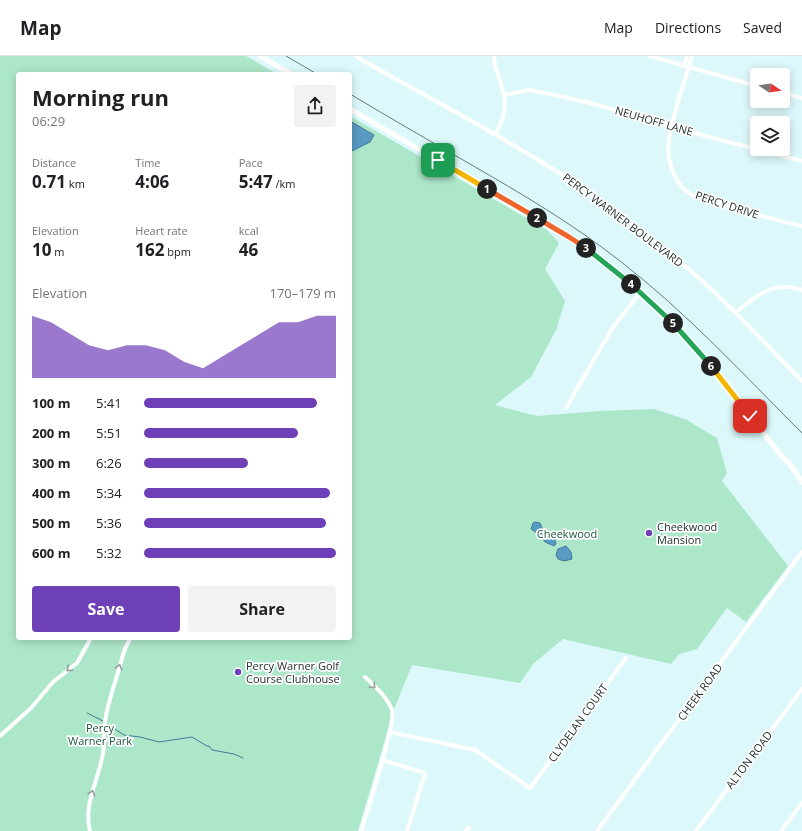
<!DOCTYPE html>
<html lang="en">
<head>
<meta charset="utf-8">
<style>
	body { margin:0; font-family:"Open Sans",sans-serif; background:#f2f2f2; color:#202124; height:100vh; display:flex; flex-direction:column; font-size:15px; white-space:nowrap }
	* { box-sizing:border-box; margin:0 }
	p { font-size:13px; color:#757577 }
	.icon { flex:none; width:22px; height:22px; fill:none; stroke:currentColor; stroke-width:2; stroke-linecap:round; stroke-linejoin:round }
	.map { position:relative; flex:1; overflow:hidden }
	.sheet { position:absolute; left:16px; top:16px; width:336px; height:568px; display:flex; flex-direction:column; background:#fff; border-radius:4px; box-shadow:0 2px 10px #0003 }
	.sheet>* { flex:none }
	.needle { width:26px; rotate:103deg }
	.controls { position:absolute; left:750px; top:12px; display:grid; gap:8px }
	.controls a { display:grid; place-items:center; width:40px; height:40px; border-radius:4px; background:#fff; box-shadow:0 2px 10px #0003; font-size:20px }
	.pin { position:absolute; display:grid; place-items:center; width:34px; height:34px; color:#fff; margin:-17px; border-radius:8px; box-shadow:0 2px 6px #0006 }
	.km { position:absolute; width:20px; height:20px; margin:-10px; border-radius:50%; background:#222; color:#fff; font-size:11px; line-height:20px; text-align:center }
	.round { display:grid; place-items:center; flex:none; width:42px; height:42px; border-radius:4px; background:#f2f2f2 }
	.headline { display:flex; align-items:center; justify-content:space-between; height:68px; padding:0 16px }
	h1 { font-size:22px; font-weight:700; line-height:30px }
	.figures { display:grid; grid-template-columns:repeat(3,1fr); gap:6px; height:68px; padding:4px 16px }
	.figures div { display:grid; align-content:center }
	.figures b { font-size:17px; font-weight:700 }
	.figures small { font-size:11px; font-weight:400 }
	.figures p { font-size:11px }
	.chart { height:112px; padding:8px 16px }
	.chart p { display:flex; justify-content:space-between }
	.chart svg { width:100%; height:72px; margin-top:4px; fill:#6e40b8; opacity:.7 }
	.primary-button { display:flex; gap:8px; margin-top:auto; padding:8px 16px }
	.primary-button a { flex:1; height:46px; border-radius:4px; background:#6e40b8; color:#fff; font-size:16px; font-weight:700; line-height:46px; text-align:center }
	.primary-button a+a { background:#f2f2f2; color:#202124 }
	ul { padding:0 16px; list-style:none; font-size:13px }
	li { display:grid; grid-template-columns:64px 48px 1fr; align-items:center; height:30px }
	li i { height:10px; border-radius:5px; background:#6e40b8 }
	header { display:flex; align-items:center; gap:24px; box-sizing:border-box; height:56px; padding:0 20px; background:#fff; border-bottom:1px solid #e0e0e0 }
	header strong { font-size:19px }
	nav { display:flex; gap:22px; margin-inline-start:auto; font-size:14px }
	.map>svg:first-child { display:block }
</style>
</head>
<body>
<header>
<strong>Map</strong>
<nav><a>Map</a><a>Directions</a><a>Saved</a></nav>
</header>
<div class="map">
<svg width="802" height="775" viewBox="0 0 802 775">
	<rect width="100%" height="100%" fill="#dcf8fa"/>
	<path fill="#ade7c9" d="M0,0H246L277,18H18V582H350V60L547,174L559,187L545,213L565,245L556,274L531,321L495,349L537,360L601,355L654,353L687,364L717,382L727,417L722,425L788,510L746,566L727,552L697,593L679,598L671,608L563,583L534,607L520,627L412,609L390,663L389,670L358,775H0Z"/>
	<path fill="#599ac5" stroke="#477896" d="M350,65L374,79L370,86L350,96Z
		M535,466L540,467L542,472V477L540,479L531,473L533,467Z
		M546,476C553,477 555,482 556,488L554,490L545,486L542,481Z
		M566,490L571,496L572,503L564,505L558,503L556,499L558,493Z"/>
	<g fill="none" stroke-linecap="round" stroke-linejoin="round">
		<path stroke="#477896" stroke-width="1" d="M87,657L103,665
			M107,668L124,679L140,681L159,686L192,681L207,690H209L212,694L234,698L243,702"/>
		<path stroke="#fff" stroke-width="4" d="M356,0L360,3C427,41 495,76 559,117C601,144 640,174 679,205C723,241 762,284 802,325
			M494,0C494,14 502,26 504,40C507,54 502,66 495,79
			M650,0L757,30
			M692,0C685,26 672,58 669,85C666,101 673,124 686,135C697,144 715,147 729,150C753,157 777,165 802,170
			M684,10L687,0
			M783,37L802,42
			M504,39L529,34L564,41L598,49L671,71L802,105
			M736,256C755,241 775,223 802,234
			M566,352L613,271L641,236
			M390,676L475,694L530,732L626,602
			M0,680L31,652L53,626L77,607L91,582
			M382,704L425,717L407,775
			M90,775C83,747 99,724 103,697C105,687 103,677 105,666C107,648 114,631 119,613C123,600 123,593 131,582
			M361,775C367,756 396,667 392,654C388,642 374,629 365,621
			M465,775L469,772
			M597,775L802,496
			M696,775L802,633
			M781,775L802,747"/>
		<path stroke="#fff" stroke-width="5" d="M260,0L291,18
			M350,53L569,181C607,206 642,236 674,268C714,308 747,355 781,400L789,407L802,426"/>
		<path stroke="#6a7b7c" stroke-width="1" d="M286,0L317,18
			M350,38C390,62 430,85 470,108C522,138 573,168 620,205C686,256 743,318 802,377"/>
	</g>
	<defs><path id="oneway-chevron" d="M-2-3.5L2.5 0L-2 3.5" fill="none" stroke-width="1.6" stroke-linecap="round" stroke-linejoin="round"/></defs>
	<g stroke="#999e9e">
		<use href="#oneway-chevron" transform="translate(119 611) rotate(-75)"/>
		<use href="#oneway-chevron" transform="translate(69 613) rotate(140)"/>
		<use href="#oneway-chevron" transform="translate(373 630) rotate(46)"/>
		<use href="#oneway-chevron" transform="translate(92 737) rotate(-71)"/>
	</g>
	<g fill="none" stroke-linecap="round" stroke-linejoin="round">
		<defs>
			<path id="split-1" d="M438,104L487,133"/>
			<path id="split-2" d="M487,133L537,162"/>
			<path id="split-3" d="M537,162L569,181L586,192"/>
			<path id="split-4" d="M586,192L631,228"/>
			<path id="split-5" d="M631,228L673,267"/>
			<path id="split-6" d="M673,267L711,310"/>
			<path id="split-7" d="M711,310L750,360"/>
		</defs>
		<use href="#split-1" stroke="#fff" stroke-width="8"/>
		<use href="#split-2" stroke="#fff" stroke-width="8"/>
		<use href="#split-3" stroke="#fff" stroke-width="8"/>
		<use href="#split-4" stroke="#fff" stroke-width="8"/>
		<use href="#split-5" stroke="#fff" stroke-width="8"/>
		<use href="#split-6" stroke="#fff" stroke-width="8"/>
		<use href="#split-7" stroke="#fff" stroke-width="8"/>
		<use href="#split-1" stroke="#f5b400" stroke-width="5"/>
		<use href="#split-2" stroke="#f0652b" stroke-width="5"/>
		<use href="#split-3" stroke="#f0652b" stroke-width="5"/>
		<use href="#split-4" stroke="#22a559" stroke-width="5"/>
		<use href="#split-5" stroke="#22a559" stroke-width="5"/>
		<use href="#split-6" stroke="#22a559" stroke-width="5"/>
		<use href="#split-7" stroke="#f5b400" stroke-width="5"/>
	</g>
	<g fill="#6e40b8" stroke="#fff" stroke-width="1.5">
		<circle cx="649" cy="477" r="4"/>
		<circle cx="238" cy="616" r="4"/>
	</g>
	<g text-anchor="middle" stroke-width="3.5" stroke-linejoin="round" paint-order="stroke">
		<g font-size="11" fill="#1d2828" stroke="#fff">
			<text transform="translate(654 65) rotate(16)" y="4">NEUHOFF LANE</text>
			<text transform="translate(727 149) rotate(18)" y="4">PERCY DRIVE</text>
			<text transform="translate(623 164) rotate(37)" y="4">PERCY WARNER BOULEVARD</text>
			<text transform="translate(700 636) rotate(-54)" y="4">CHEEK ROAD</text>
			<text transform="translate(578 667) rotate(-54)" y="4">CLYDELAN COURT</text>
			<text transform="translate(749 704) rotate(-53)" y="4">ALTON ROAD</text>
		</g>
		<g font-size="11" fill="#1d2828" stroke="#fff" text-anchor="start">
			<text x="657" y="475">Cheekwood<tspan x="657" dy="13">Mansion</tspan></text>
			<text x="246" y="614">Percy Warner Golf<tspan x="246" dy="13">Course Clubhouse</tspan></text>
		</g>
		<g font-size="11" fill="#1d573e" stroke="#fff">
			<text x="567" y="482">Cheekwood</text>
			<text x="100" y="676">Percy<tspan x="100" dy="13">Warner Park</tspan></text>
		</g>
	</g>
</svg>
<div class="controls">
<a><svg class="needle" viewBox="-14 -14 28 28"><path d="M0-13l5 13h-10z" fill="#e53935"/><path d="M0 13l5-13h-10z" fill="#757577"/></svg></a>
<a><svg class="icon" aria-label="layers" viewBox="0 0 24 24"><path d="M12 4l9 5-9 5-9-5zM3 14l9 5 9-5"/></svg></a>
</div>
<div class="pin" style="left:438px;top:104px;background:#1e9e55"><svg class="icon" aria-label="arrive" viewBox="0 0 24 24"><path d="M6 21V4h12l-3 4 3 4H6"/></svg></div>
<div class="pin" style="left:750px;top:360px;background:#d93025"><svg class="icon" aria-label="check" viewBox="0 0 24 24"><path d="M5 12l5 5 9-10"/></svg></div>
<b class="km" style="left:487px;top:133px">1</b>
<b class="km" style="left:537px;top:162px">2</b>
<b class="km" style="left:586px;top:192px">3</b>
<b class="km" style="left:631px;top:228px">4</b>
<b class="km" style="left:673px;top:267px">5</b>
<b class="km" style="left:711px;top:310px">6</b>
<section class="sheet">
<div class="headline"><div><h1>Morning run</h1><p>06:29</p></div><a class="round"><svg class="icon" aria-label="share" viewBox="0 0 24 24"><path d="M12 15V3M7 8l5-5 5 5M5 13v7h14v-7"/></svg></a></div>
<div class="figures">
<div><p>Distance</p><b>0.71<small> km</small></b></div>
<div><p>Time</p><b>4:06</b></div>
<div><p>Pace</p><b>5:47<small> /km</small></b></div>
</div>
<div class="figures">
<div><p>Elevation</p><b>10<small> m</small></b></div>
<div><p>Heart rate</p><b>162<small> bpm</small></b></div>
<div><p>kcal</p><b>46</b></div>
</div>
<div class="chart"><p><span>Elevation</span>170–179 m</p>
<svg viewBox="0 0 160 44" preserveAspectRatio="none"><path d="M0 44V6L10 10L20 17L30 24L40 27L50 24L60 24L70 27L80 34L90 38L100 31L110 24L120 17L130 10L140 10L150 6L160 6V44z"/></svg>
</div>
<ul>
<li><b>100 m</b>5:41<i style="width:90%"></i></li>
<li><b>200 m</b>5:51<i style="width:80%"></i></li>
<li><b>300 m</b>6:26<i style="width:54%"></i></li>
<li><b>400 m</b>5:34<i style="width:97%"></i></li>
<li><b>500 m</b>5:36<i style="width:95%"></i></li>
<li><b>600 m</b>5:32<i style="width:100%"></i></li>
</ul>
<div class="primary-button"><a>Save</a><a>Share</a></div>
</section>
</div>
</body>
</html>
